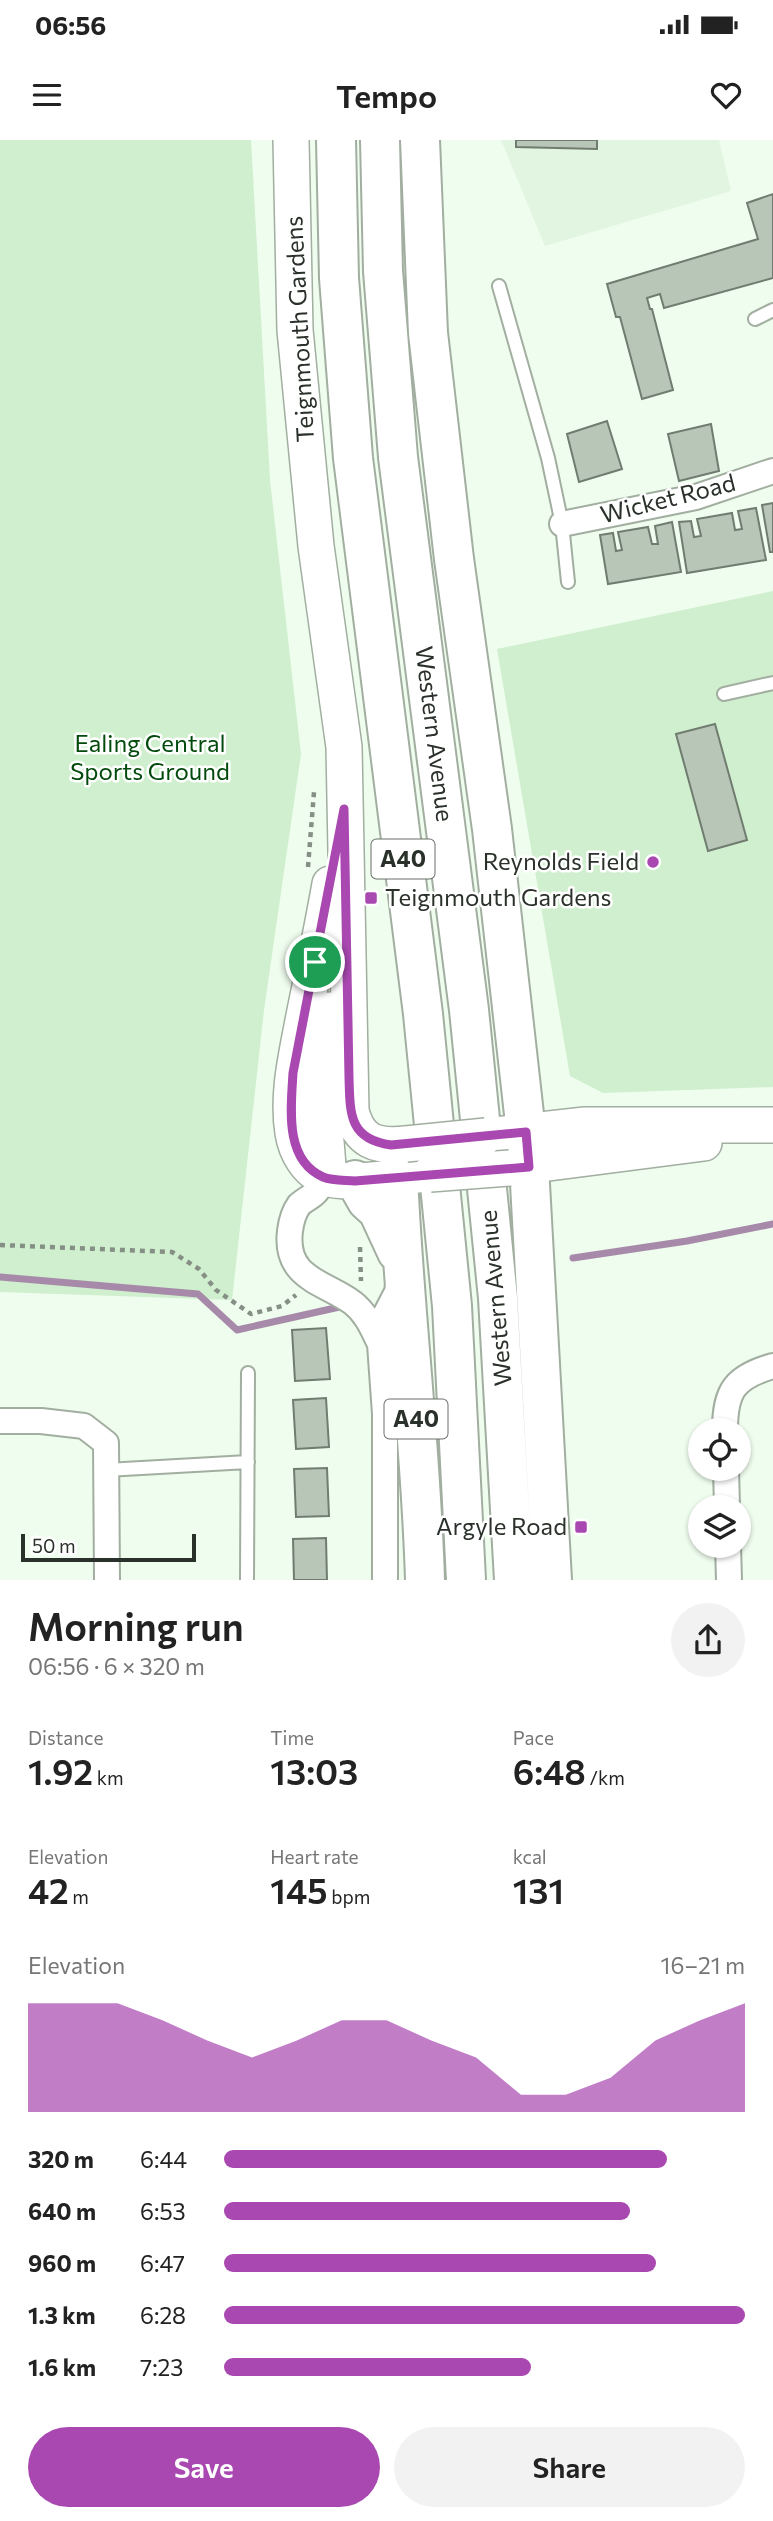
<!DOCTYPE html>
<html lang="en">
<head>
<meta charset="utf-8">
<style>
	body { margin:0; font-family:Commissioner,sans-serif; background:#f2f2f2; color:#222; height:100vh; display:flex; flex-direction:column; font-size:26px; white-space:nowrap }
	* { box-sizing:border-box; margin:0 }
	p { font-size:23px; color:#767676 }
	.icon { flex:none; width:38px; height:38px; fill:none; stroke:currentColor; stroke-width:2; stroke-linecap:round; stroke-linejoin:round }
	.map { position:relative; height:1440px; overflow:hidden }
	.details { display:flex; flex-direction:column; background:#fff; flex:1 }
	.details>* { flex:none }
	.buttons { position:absolute; left:688px; top:1278px; display:grid; gap:14px }
	.buttons a { display:grid; place-items:center; width:63px; height:63px; border-radius:50%; background:#fff; box-shadow:0 2px 5px #0004; font-size:35px }
	.scale { position:absolute; left:21px; bottom:18px; width:175px; box-sizing:border-box; padding-left:7px; border:4px solid #2a302a; border-top:0; font-size:19px; line-height:24px; white-space:nowrap; color:#2a302a; -webkit-text-stroke:5px #fff; paint-order:stroke }
	.pin { position:absolute; display:grid; place-items:center; width:60px; height:60px; color:#fff; margin:-30px; border:4px solid #fff; border-radius:50%; box-shadow:0 2px 7px #0007 }
	.round { display:grid; place-items:center; flex:none; width:74px; height:74px; border-radius:37px; background:#f2f2f2 }
	.summary { display:flex; align-items:center; justify-content:space-between; height:119px; padding:0 28px }
	h1 { font-size:38px; font-weight:600; line-height:52px }
	.metrics { display:grid; grid-template-columns:repeat(3,1fr); gap:10px; height:119px; padding:7px 28px }
	.metrics div { display:grid; align-content:center }
	.metrics b { font-size:35px; font-weight:600 }
	.metrics small { font-size:19px; font-weight:400 }
	.metrics p { font-size:19px }
	.chart { height:196px; padding:14px 28px }
	.chart p { display:flex; justify-content:space-between }
	.chart svg { width:100%; height:126px; margin-top:7px; fill:#a848b0; opacity:.7 }
	.action { display:flex; gap:14px; margin-top:auto; padding:14px 28px }
	.action a { flex:1; height:80px; border-radius:42px; background:#a848b0; color:#fff; font-size:28px; font-weight:600; line-height:80px; text-align:center }
	.action a+a { background:#f2f2f2; color:#222 }
	ul { padding:0 28px; list-style:none; font-size:23px }
	li { display:grid; grid-template-columns:112px 84px 1fr; align-items:center; height:52px }
	li i { height:18px; border-radius:9px; background:#a848b0 }
	.status { display:flex; justify-content:space-between; align-items:center; height:49px; padding:0 35px; background:#fff; direction:ltr }
	.status svg { height:19px; fill:currentColor }
	header { display:flex; justify-content:space-between; align-items:center; height:91px; padding:0 28px; background:#fff; font-size:32px; font-weight:600 }
	.map>svg:first-child { display:block }
</style>
</head>
<body>
<div class="status"><b>06:56</b><svg viewBox="0 0 49 12"><path d="M0 12V9h3v3zM5 12V6h3v6zM10 12V3h3v9zM15 12V0h3v12zM26 1h20v11H26zM47 4h2v5h-2z"/></svg></div>
<header><svg class="icon" aria-label="menu" viewBox="0 0 24 24"><path d="M4 6h16M4 12h16M4 18h16"/></svg>Tempo<svg class="icon" aria-label="heart" viewBox="0 0 24 24"><path d="M12 20l-8-8c-3-5 5-10 8-4 3-6 11-1 8 4z"/></svg></header>
<div class="map">
<svg width="773" height="1440" viewBox="0 0 773 1440">
	<rect width="100%" height="100%" fill="#effdee"/>
	<path fill="#e1f5e0" d="M501,0H719L731,51L545,106Z"/>
	<path fill="#cfefce" d="M0,0H251L270,340L301,614L264,870L232,1160L0,1152Z
		M773,451V947L603,953L570,936L497,509Z"/>
	<g fill="none" stroke-linecap="round" stroke-linejoin="round">
		<path stroke="#a78aa9" stroke-width="7" d="M573,1118L687,1101L773,1084
			M0,1137L198,1154L237,1190L344,1166"/>
	</g>
	<path fill="#b8c6b8" stroke="#707c6f" stroke-width="2" d="M516,0H597V9L516,7Z
		M773,54V138L664,168L660,154L647,158L650,169H652L673,250L642,259L620,177H616L607,144L758,99L747,63Z
		M607,281L622,329L579,342L567,294Z
		M711,284L719,331L679,341L668,294Z
		M773,363V412H770L762,365Z
		M756,368L766,420L687,433L679,382L691,381L694,397L701,396L697,379L732,373L735,390L742,389L738,371Z
		M672,382L681,432L608,444L600,395L613,393L616,411L622,410L618,392L648,387L652,404H658L655,386Z
		M715,584L747,700L708,711L676,594Z
		M326,1188L330,1239L295,1241L292,1190Z
		M326,1258L329,1307L296,1309L293,1260Z
		M327,1328L329,1376L296,1377L294,1329Z
		M326,1398L327,1440H294L293,1399Z"/>
	<g fill="none" stroke-linecap="round" stroke-linejoin="round">
		<defs>
			<path id="lane" d="M499,146L548,318L562,384L568,442
				M755,179L773,170
				M724,554L773,543
				M106,1330L248,1322
				M247,1440L248,1233"/>
			<path id="street" d="M562,384L696,357L773,331
				M325,1038C322,1042 320,1048 316,1052C312,1057 304,1060 299,1065C294,1072 291,1083 290,1091C284,1139 325,1142 353,1163C367,1174 373,1190 380,1204
				M0,1281H41L84,1286L106,1303L107,1440
				M725,1290C725,1250 735,1237 773,1226
				M726,1328L727,1367
				M728,1405L729,1440
				M385,1440V1274L380,1204L384,1177L397,1152L399,1139"/>
			<path id="secondary" d="M291,0L295,190L316,406L344,607L351,971C359,1002 376,1007 406,1004
				M330,744C322,790 312,836 303,881C296,918 287,955 293,993C296,1011 307,1032 326,1038C351,1046 400,1036 427,1034
				M486,996L585,985H773
				M510,1028L704,1003
				M325,1038L328,1026L322,953L330,870"/>
			<path id="highway" d="M336,0L339,138L353,318L423,874L452,1166L466,1440
				M380,0L383,131L398,317L469,870L498,1158L514,1440
				M420,0L428,193L454,419L492,689L526,992
				M529,1026L552,1440
				M398,1036C404,1171 421,1305 425,1440
				M355,1040L367,1061L378,1071L397,1112"/>
		</defs>
		<use href="#lane" stroke="#a1aea0" stroke-width="16"/>
		<use href="#street" stroke="#a1aea0" stroke-width="28"/>
		<use href="#secondary" stroke="#a1aea0" stroke-width="38"/>
		<use href="#highway" stroke="#a1aea0" stroke-width="42"/>
		<path stroke="#868f85" stroke-width="4.5" stroke-dasharray="5 5" stroke-linecap="butt" d="M308,727L314,652
			M0,1105L172,1112L199,1129L216,1150L251,1174L282,1166L296,1155
			M360,1107L361,1141"/>
		<use href="#lane" stroke="#fff" stroke-width="12"/>
		<use href="#street" stroke="#fff" stroke-width="24"/>
		<use href="#secondary" stroke="#fff" stroke-width="35"/>
		<use href="#highway" stroke="#fff" stroke-width="38"/>
		<defs>
			<path id="secondary-bridge" d="M406,1004L486,996
				M430,1034L510,1028"/>
		</defs>
		<use href="#secondary-bridge" stroke="#a1aea0" stroke-width="38" stroke-linecap="butt"/>
		<use href="#secondary-bridge" stroke="#fff" stroke-width="35"/>
	</g>
	<g fill="none" stroke-linecap="round" stroke-linejoin="round">
		<defs>
			<path id="route" d="M344,669L349,937C350,974 349,999 391,1005L526,992L529,1027L355,1041C345,1040 333,1041 323,1037C284,1020 291,968 293,933Z"/>
		</defs>
		<use href="#route" stroke="#fff" stroke-width="14"/>
		<use href="#route" stroke="#a848b0" stroke-width="9"/>
	</g>
	<g fill="#a848b0" stroke="#fff" stroke-width="2.5">
		<circle cx="653" cy="722" r="7"/>
		<rect x="364" y="751" width="14" height="14" rx="3.5"/>
		<rect x="574" y="1380" width="14" height="14" rx="3.5"/>
	</g>
	<g text-anchor="middle" stroke-width="5" stroke-linejoin="round" paint-order="stroke">
		<g fill="#fff" stroke="#6a6e6a" stroke-width="2">
			<rect x="371.5" y="699.5" width="63" height="39" rx="5"/>
			<rect x="384.5" y="1259.5" width="63" height="39" rx="5"/>
		</g>
		<g font-size="23" font-weight="bold" fill="#2a302a">
			<text x="403" y="727">A40</text>
			<text x="416" y="1287">A40</text>
		</g>
		<g font-size="24" fill="#2a302a" stroke="#fff">
			<text transform="translate(300 189) rotate(-93)" y="8">Teignmouth Gardens</text>
			<text transform="translate(668 359) rotate(-14)" y="8">Wicket Road</text>
			<text transform="translate(434 594) rotate(83)" y="8">Western Avenue</text>
			<text transform="translate(496 1158) rotate(-95)" y="8">Western Avenue</text>
		</g>
		<g font-size="24" fill="#014a0c" stroke="#fff">
			<text x="150" y="612">Ealing Central<tspan x="150" dy="28">Sports Ground</tspan></text>
		</g>
		<g font-size="24" fill="#2a302a" stroke="#fff" text-anchor="end">
			<text x="639" y="730">Reynolds Field</text>
			<text x="385" y="766" text-anchor="start">Teignmouth Gardens</text>
			<text x="567" y="1395">Argyle Road</text>
		</g>
	</g>
</svg>
<div class="buttons">
<a><svg class="icon" aria-label="locate" viewBox="0 0 24 24"><circle cx="12" cy="12" r="6"/><path d="M12 2v4M12 18v4M2 12h4M18 12h4"/></svg></a>
<a><svg class="icon" aria-label="layers" viewBox="0 0 24 24"><path d="M12 4l9 5-9 5-9-5zM3 14l9 5 9-5"/></svg></a>
</div>
<div class="scale">50 m</div>
<div class="pin" style="left:315px;top:822px;background:#1e9e55"><svg class="icon" aria-label="arrive" viewBox="0 0 24 24"><path d="M6 21V4h12l-3 4 3 4H6"/></svg></div>
</div>
<section class="details">
<div class="summary"><div><h1>Morning run</h1><p>06:56 · 6 × 320 m</p></div><a class="round"><svg class="icon" aria-label="share" viewBox="0 0 24 24"><path d="M12 15V3M7 8l5-5 5 5M5 13v7h14v-7"/></svg></a></div>
<div class="metrics">
<div><p>Distance</p><b>1.92<small> km</small></b></div>
<div><p>Time</p><b>13:03</b></div>
<div><p>Pace</p><b>6:48<small> /km</small></b></div>
</div>
<div class="metrics">
<div><p>Elevation</p><b>42<small> m</small></b></div>
<div><p>Heart rate</p><b>145<small> bpm</small></b></div>
<div><p>kcal</p><b>131</b></div>
</div>
<div class="chart"><p><span>Elevation</span>16–21 m</p>
<svg viewBox="0 0 160 44" preserveAspectRatio="none"><path d="M0 44V6L10 6L20 6L30 12L40 19L50 25L60 19L70 12L80 12L90 19L100 25L110 38L120 38L130 32L140 19L150 12L160 6V44z"/></svg>
</div>
<ul>
<li><b>320 m</b>6:44<i style="width:85%"></i></li>
<li><b>640 m</b>6:53<i style="width:78%"></i></li>
<li><b>960 m</b>6:47<i style="width:83%"></i></li>
<li><b>1.3 km</b>6:28<i style="width:100%"></i></li>
<li><b>1.6 km</b>7:23<i style="width:59%"></i></li>
</ul>
<div class="action"><a>Save</a><a>Share</a></div>
</section>
</body>
</html>
